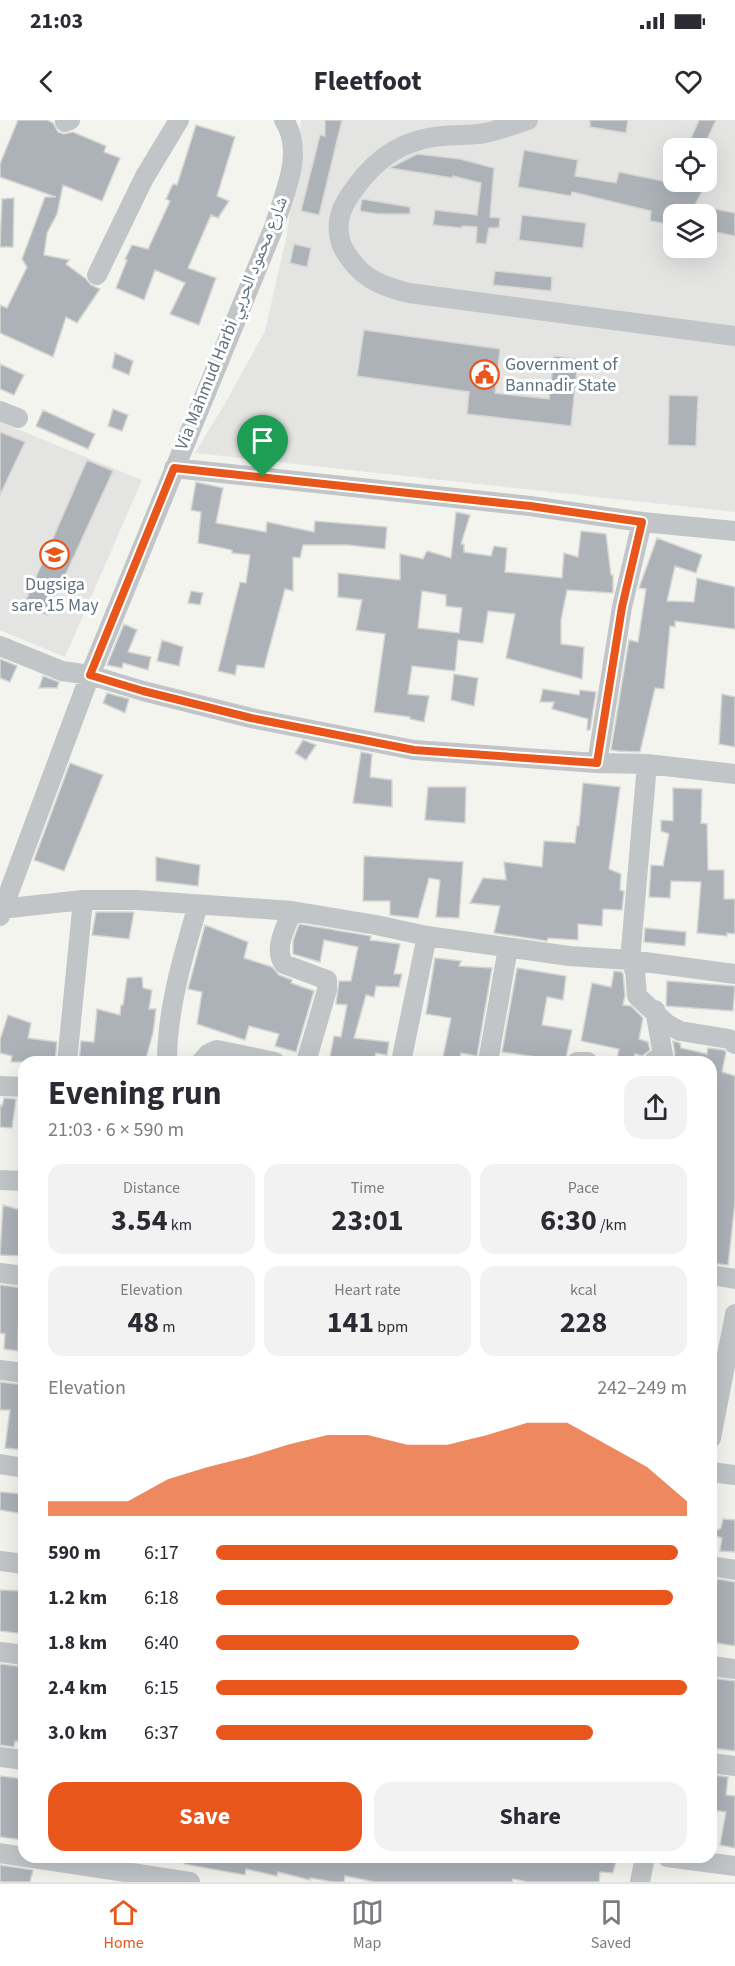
<!DOCTYPE html>
<html lang="en">
<head>
<meta charset="utf-8">
<style>
	body { margin:0; font-family:"Source Sans 3","Noto Naskh Arabic",sans-serif; background:#f2f2f3; color:#2b2b33; height:100vh; display:flex; flex-direction:column; font-size:22px; white-space:nowrap }
	* { box-sizing:border-box; margin:0 }
	p { font-size:20px; color:#7c7c81 }
	.icon { flex:none; width:33px; height:33px; fill:none; stroke:currentColor; stroke-width:2; stroke-linecap:round; stroke-linejoin:round }
	.map { position:relative; flex:1; overflow:hidden }
	.sheet { position:absolute; left:18px; top:936px; width:699px; height:807px; display:flex; flex-direction:column; background:#fff; border-radius:18px; box-shadow:0 6px 24px #0002 }
	.sheet>* { flex:none }
	.tools { position:absolute; left:663px; top:18px; display:grid; gap:12px }
	.tools a { display:grid; place-items:center; width:54px; height:54px; border-radius:12px; background:#fff; box-shadow:0 6px 24px #0002; font-size:30px }
	.pin { position:absolute; display:grid; place-items:center; width:51px; height:51px; color:#fff; margin:-62px -26px; border-radius:50% 50% 50% 0; rotate:-45deg; box-shadow:0 0 6px #0007 }
	.pin .icon { rotate:45deg }
	.round { display:grid; place-items:center; flex:none; width:63px; height:63px; border-radius:18px; background:#f2f2f3 }
	.headline { display:flex; align-items:center; justify-content:space-between; height:102px; padding:0 30px }
	h1 { font-size:33px; font-weight:700; line-height:45px }
	.figures { display:grid; grid-template-columns:repeat(3,1fr); gap:9px; height:102px; padding:6px 30px }
	.figures div { display:grid; align-content:center; border-radius:15px; background:#f2f2f3; text-align:center }
	.figures b { font-size:30px; font-weight:700 }
	.figures small { font-size:16px; font-weight:400 }
	.figures p { font-size:16px }
	.chart { height:168px; padding:12px 30px }
	.chart p { display:flex; justify-content:space-between }
	.chart svg { width:100%; height:108px; margin-top:6px; fill:#e8561b; opacity:.7 }
	.action { display:flex; gap:12px; margin-top:auto; padding:12px 30px }
	.action a { flex:1; height:69px; border-radius:18px; background:#e8561b; color:#fff; font-size:24px; font-weight:700; line-height:69px; text-align:center }
	.action a+a { background:#f2f2f3; color:#2b2b33 }
	ul { padding:0 30px; list-style:none; font-size:20px }
	li { display:grid; grid-template-columns:96px 72px 1fr; align-items:center; height:45px }
	li i { height:15px; border-radius:8px; background:#e8561b }
	.status { display:flex; justify-content:space-between; align-items:center; height:42px; padding:0 30px; background:#fff; direction:ltr }
	.status svg { height:16px; fill:currentColor }
	header { display:flex; justify-content:space-between; align-items:center; height:78px; padding:0 30px; background:#fff; font-size:27px; font-weight:700 }
	.dock { display:flex; justify-content:space-around; align-items:center; height:84px; border-top:2px solid #e1e1e2; background:#fff; font-size:16px; color:#7c7c81 }
	.dock a { display:grid; justify-items:center; gap:3px }
	.dock .selected { color:#e8561b }
	.map>svg:first-child { display:block }
</style>
</head>
<body>
<div class="status"><b>21:03</b><svg viewBox="0 0 49 12"><path d="M0 12V9h3v3zM5 12V6h3v6zM10 12V3h3v9zM15 12V0h3v12zM26 1h20v11H26zM47 4h2v5h-2z"/></svg></div>
<header><svg class="icon" aria-label="back" viewBox="0 0 24 24"><path d="M15 5l-7 7 7 7"/></svg>Fleetfoot<svg class="icon" aria-label="heart" viewBox="0 0 24 24"><path d="M12 20l-8-8c-3-5 5-10 8-4 3-6 11-1 8 4z"/></svg></header>
<div class="map">
<svg width="735" height="1762" viewBox="0 0 735 1762">
	<rect width="100%" height="100%" fill="#f4f4ef"/>
	<path fill="#e4e5e3" fill-rule="evenodd" d="M301,0H735V392L195,333L224,285L265,211L287,114ZM674,28H706V62H674ZM674,94H706V128H674Z
		M0,302L142,360L65,537L0,510Z"/>
	<path fill="#acb2b8" stroke="#d5d5d2" stroke-width="1.5" fill-rule="evenodd" d="M18,0H47L53,3L58,12L64,14L73,12L106,26L104,32L120,38L102,81L63,65L57,94L47,113L44,135L69,140L66,144L86,159L91,165L100,169L77,203L66,197L53,237L0,213V185L7,188L27,147L22,139L45,77H56L0,57V44Z
		M325,0H342L319,95L301,91L320,15L325,16Z
		M590,0H628L626,13L590,7Z
		M699,0H716L705,24L691,18Z
		M196,5L235,17L217,76L229,81L218,98L211,95L188,148L216,158L199,205L170,194L185,163L155,150L144,180L116,168L127,140L125,139L132,125L148,129L170,81L166,79L173,64L177,65Z
		M524,30L578,40L575,56L616,63L619,52L668,62H707L690,94H674V105L650,101L651,91L572,72L571,76L518,67Z
		M417,34L460,39L494,48L490,97L500,98L499,108H489L486,124L476,123L477,107L462,106V108L433,105L435,90L477,95L481,63L453,56V58L390,48Z
		M14,78L13,127H0L2,79Z
		M362,79L410,87V94H378L360,91Z
		M706,87L735,93V116L706,110Z
		M522,95L586,103L583,128L519,120Z
		M294,124L311,128L307,147L290,143Z
		M495,151L552,157L551,171L493,165Z
		M364,210L500,229L495,273L549,279L554,236L578,239L571,306L467,294L469,272L357,256Z
		M115,233L133,241L129,255L112,248Z
		M0,244L24,255L14,275L0,269Z
		M669,275L698,276L696,326L668,325Z
		M113,289L128,295L122,311L108,306Z
		M43,290L95,314L88,329L36,306Z
		M0,312L25,322L0,375Z
		M87,340L113,351L47,495L23,487Z
		M196,362L223,368L216,403L266,412L267,402L314,412L315,401L387,407L385,429L348,425H303L300,438L293,437V471L285,469L264,548L237,545L235,555L218,551L240,462L246,463L250,435L232,433V430L198,423L201,392L191,390Z
		M456,392L470,395L461,424H464V432L491,436L494,426L507,428L505,452L562,458L564,433L578,437L581,411L606,414L611,455H613V473L567,470L561,500V524L584,527L582,559L506,538L515,494L488,491L483,523L458,520L455,551L412,546L408,574L429,576L424,602L410,599V597L374,592L385,514L356,510L362,480L338,477V453L400,460V434L423,439L427,431L451,438ZM422,471L446,475V486L462,488L459,513L418,508Z
		M657,418L702,435L696,453L675,446L667,481L694,482L697,458L735,467V509L675,501V507L670,506L664,569L655,568L640,632L618,631L611,630L629,520L638,522L646,469L639,468Z
		M191,471L203,473L200,485L188,483Z
		M124,504L137,510L128,532L151,537L148,550L123,543L122,548L107,545Z
		M162,520L183,527L179,546L157,541Z
		M0,539L17,546L10,562L0,558Z
		M454,554L478,558L474,586L451,580Z
		M43,556L59,562L57,568H39Z
		M543,569L579,575L580,570L596,572L590,610H587L588,599L552,589L554,582H540Z
		M107,573L129,579L125,593L103,583Z
		M722,574L735,577V627L719,624Z
		M303,620L316,625L306,640L295,633Z
		M361,632L372,634L370,657L392,660V687L353,683Z
		M70,643L103,655L64,751L34,740Z
		M583,663L620,667L609,749L621,754L620,770L624,771L622,790L603,789L602,806L578,804V820L548,818L547,821L494,813L500,786L470,783L483,758L506,760L504,742L542,747L544,721L575,723L577,706H579Z
		M428,667H466L465,703L425,700Z
		M673,668L702,669L701,703L707,704L708,750H724V779H735V814L727,813V816L697,813L701,762L671,761L670,778L649,777L651,745L663,746L669,714L661,711V700L673,701Z
		M364,736L463,742L459,798L436,797L440,760L429,758L418,798L390,795V781H363Z
		M156,737L200,745L198,766L156,761Z
		M96,792H134L129,819L92,815Z
		M299,804L371,816L370,820L400,824L394,854H402L399,867L376,866L374,877L366,875L354,918L389,922L387,935L376,933L374,942H329L334,916L341,917L347,885L336,884L339,861H351L358,827L324,820L320,842L293,834V821Z
		M205,805L248,822L244,838L272,847L279,855L292,860L291,863L314,871L296,932L275,926L279,914L249,906L245,920L197,904L202,872L188,869Z
		M645,808L686,812L685,826L644,822Z
		M435,838L461,841L459,846L492,848L477,936L461,933L459,942H442L451,898L426,894Z
		M517,848L566,856L563,880L547,877L542,905L572,910L565,942H550L551,939L502,932Z
		M614,851L622,852L623,854L625,875L623,885L631,886L643,898L639,919L648,922L650,930L642,936L635,934L632,942L617,939L619,929L581,921L592,863L611,867Z
		M142,857L143,868L152,870L149,889H156L153,913L145,942H79L81,921L94,922L97,889L120,895L121,885H123L127,858Z
		M667,861L735,866L733,891L666,886Z
		M8,895L31,903L28,918L57,922L55,942H11L12,936L0,933V920Z
		M673,921L680,923L681,928L707,934L708,928L724,930L726,932L722,952L735,956V1082L728,1145L711,1143V942H672L675,934Z
		M4,978L16,979L12,1008L0,1007V985L2,986Z
		M3,1085L24,1091V1136L0,1135Z
		M0,1165L24,1168V1191L19,1190L18,1231L4,1229L5,1214L0,1213Z
		M0,1262L24,1265V1330L5,1328L10,1290H0Z
		M0,1372L24,1374V1394L0,1390Z
		M723,1399L735,1400V1432L720,1431L722,1418L711,1414L721,1408Z
		M717,1459L735,1462V1526L711,1522V1499Z
		M0,1470L24,1471V1514L0,1511Z
		M0,1544L24,1547V1622L15,1621L14,1627L0,1625Z
		M711,1558L735,1561V1631L711,1628Z
		M713,1655L728,1657L726,1675L735,1676V1728L720,1725L726,1692L711,1690Z
		M0,1656L24,1659V1720L0,1717Z
		M185,1737H367L381,1739V1737H568L586,1740V1737H590L616,1741L613,1753L600,1752L599,1762H528L513,1759L512,1762H375L345,1756L344,1762H333L310,1758V1760L278,1752L277,1756L246,1749L245,1755L184,1744Z
		M0,1745L33,1750L30,1762H0Z"/>
	<g fill="none" stroke-linecap="round" stroke-linejoin="round">
		<path stroke="#c1c5c8" stroke-width="20" d="M528,0C512,5 495,12 479,14C467,15 454,15 442,16C404,19 376,38 355,68C343,84 335,99 340,119C341,127 346,133 351,140C365,160 385,167 409,173L735,216
			M65,2L70,0
			M97,155L144,58L179,0
			M0,291L18,298
			M174,348L530,386L642,402L735,411
			M0,526L62,551L90,555L143,571L251,598L414,630L597,643L647,644L735,654
			M597,643L622,487L642,402
			M647,644L630,840L635,851L637,876L667,904L680,911L729,919L735,924
			M0,789L83,780H137L292,791L376,805L427,816L569,836L630,840L735,854
			M292,791C286,807 273,829 284,844L327,860V870L306,942
			M0,796L90,555L274,107C284,73 305,33 284,0
			M67,942L83,780
			M167,942C167,889 183,836 198,785
			M201,942L208,934L217,930L275,942
			M401,942L427,816
			M488,942L508,828
			M577,942H588
			M653,942L663,935L655,890
			M0,966L24,967
			M0,1060L24,1061
			M0,1153L24,1156
			M711,1155L735,1159
			M0,1250L24,1253
			M711,1318L735,1194
			M0,1344L24,1348
			M711,1352L735,1355
			M0,1441L24,1444
			M711,1446L735,1450
			M0,1532L24,1535
			M711,1546L735,1549
			M0,1637L24,1640
			M711,1643L735,1646
			M0,1733L24,1737
			M27,1737L190,1762
			M667,1737L735,1746
			M640,1762L645,1737"/>
	</g>
	<g fill="none" stroke-linecap="round" stroke-linejoin="round">
		<defs>
			<path id="route" d="M174,348L530,386L642,402L622,487L597,643L414,630L251,598L143,571L90,555Z"/>
		</defs>
		<use href="#route" stroke="#fff" stroke-width="12"/>
		<use href="#route" stroke="#e8561b" stroke-width="8"/>
	</g>
	<defs>
		<symbol id="civic-ring" viewBox="-11 -11 22 22"><circle r="9.5" fill="#fff" stroke="#e8561b" stroke-width="1.5"/><path d="M-.6-6.5H3V-4.5H.6V-3L4-1V1h2V6H-6V1h2V-1L-.6-3ZM-1.2 2.5V6h2.4V2.5Z" fill="#e8561b"/></symbol>
		<symbol id="school-ring" viewBox="-11 -11 22 22"><circle r="9.5" fill="#fff" stroke="#e8561b" stroke-width="1.5"/><path d="M0-5L7-2L0 1L-7-2ZM-4 1L0 2.5L4 1V4Q0 6-4 4Z" fill="#e8561b"/></symbol>
	</defs>
	<g fill-rule="evenodd">
		<use href="#civic-ring" x="468" y="238" width="33" height="33"/>
		<use href="#school-ring" x="38" y="418" width="33" height="33"/>
	</g>
	<g text-anchor="middle" stroke-width="6" stroke-linejoin="round" paint-order="stroke">
		<g font-size="18" fill="#627281" stroke="#fff">
			<text transform="translate(231 203) rotate(-68)" y="6">Via Mahmud Harbi شارع محمود الحربي</text>
		</g>
		<g font-size="18" fill="#627281" stroke="#fff" text-anchor="start">
			<text x="505" y="250">Government of<tspan x="505" dy="21">Bannadir State</tspan></text>
			<text x="55" y="470" text-anchor="middle">Dugsiga<tspan x="55" dy="21">sare 15 May</tspan></text>
		</g>
	</g>
</svg>
<div class="tools">
<a><svg class="icon" aria-label="locate" viewBox="0 0 24 24"><circle cx="12" cy="12" r="6"/><path d="M12 2v4M12 18v4M2 12h4M18 12h4"/></svg></a>
<a><svg class="icon" aria-label="layers" viewBox="0 0 24 24"><path d="M12 4l9 5-9 5-9-5zM3 14l9 5 9-5"/></svg></a>
</div>
<div class="pin" style="left:263px;top:357px;background:#1e9e55"><svg class="icon" aria-label="arrive" viewBox="0 0 24 24"><path d="M6 21V4h12l-3 4 3 4H6"/></svg></div>
<section class="sheet">
<div class="headline"><div><h1>Evening run</h1><p>21:03 · 6 × 590 m</p></div><a class="round"><svg class="icon" aria-label="share" viewBox="0 0 24 24"><path d="M12 15V3M7 8l5-5 5 5M5 13v7h14v-7"/></svg></a></div>
<div class="figures">
<div><p>Distance</p><b>3.54<small> km</small></b></div>
<div><p>Time</p><b>23:01</b></div>
<div><p>Pace</p><b>6:30<small> /km</small></b></div>
</div>
<div class="figures">
<div><p>Elevation</p><b>48<small> m</small></b></div>
<div><p>Heart rate</p><b>141<small> bpm</small></b></div>
<div><p>kcal</p><b>228</b></div>
</div>
<div class="chart"><p><span>Elevation</span>242–249 m</p>
<svg viewBox="0 0 160 44" preserveAspectRatio="none"><path d="M0 44V38L10 38L20 38L30 29L40 24L50 20L60 15L70 11L80 11L90 15L100 15L110 11L120 6L130 6L140 15L150 24L160 38V44z"/></svg>
</div>
<ul>
<li><b>590 m</b>6:17<i style="width:98%"></i></li>
<li><b>1.2 km</b>6:18<i style="width:97%"></i></li>
<li><b>1.8 km</b>6:40<i style="width:77%"></i></li>
<li><b>2.4 km</b>6:15<i style="width:100%"></i></li>
<li><b>3.0 km</b>6:37<i style="width:80%"></i></li>
</ul>
<div class="action"><a>Save</a><a>Share</a></div>
</section>
</div>
<nav class="dock">
<a class="selected"><svg class="icon" aria-label="home" viewBox="0 0 24 24"><path d="M3 11l9-7 9 7M6 9v11h12V9"/></svg>Home</a>
<a><svg class="icon" aria-label="map" viewBox="0 0 24 24"><path d="M3 6l6-2 6 2 6-2v14l-6 2-6-2-6 2zM9 4v14M15 6v14"/></svg>Map</a>
<a><svg class="icon" aria-label="saved" viewBox="0 0 24 24"><path d="M7 4h10v16l-5-4-5 4z"/></svg>Saved</a>
</nav>
</body>
</html>
